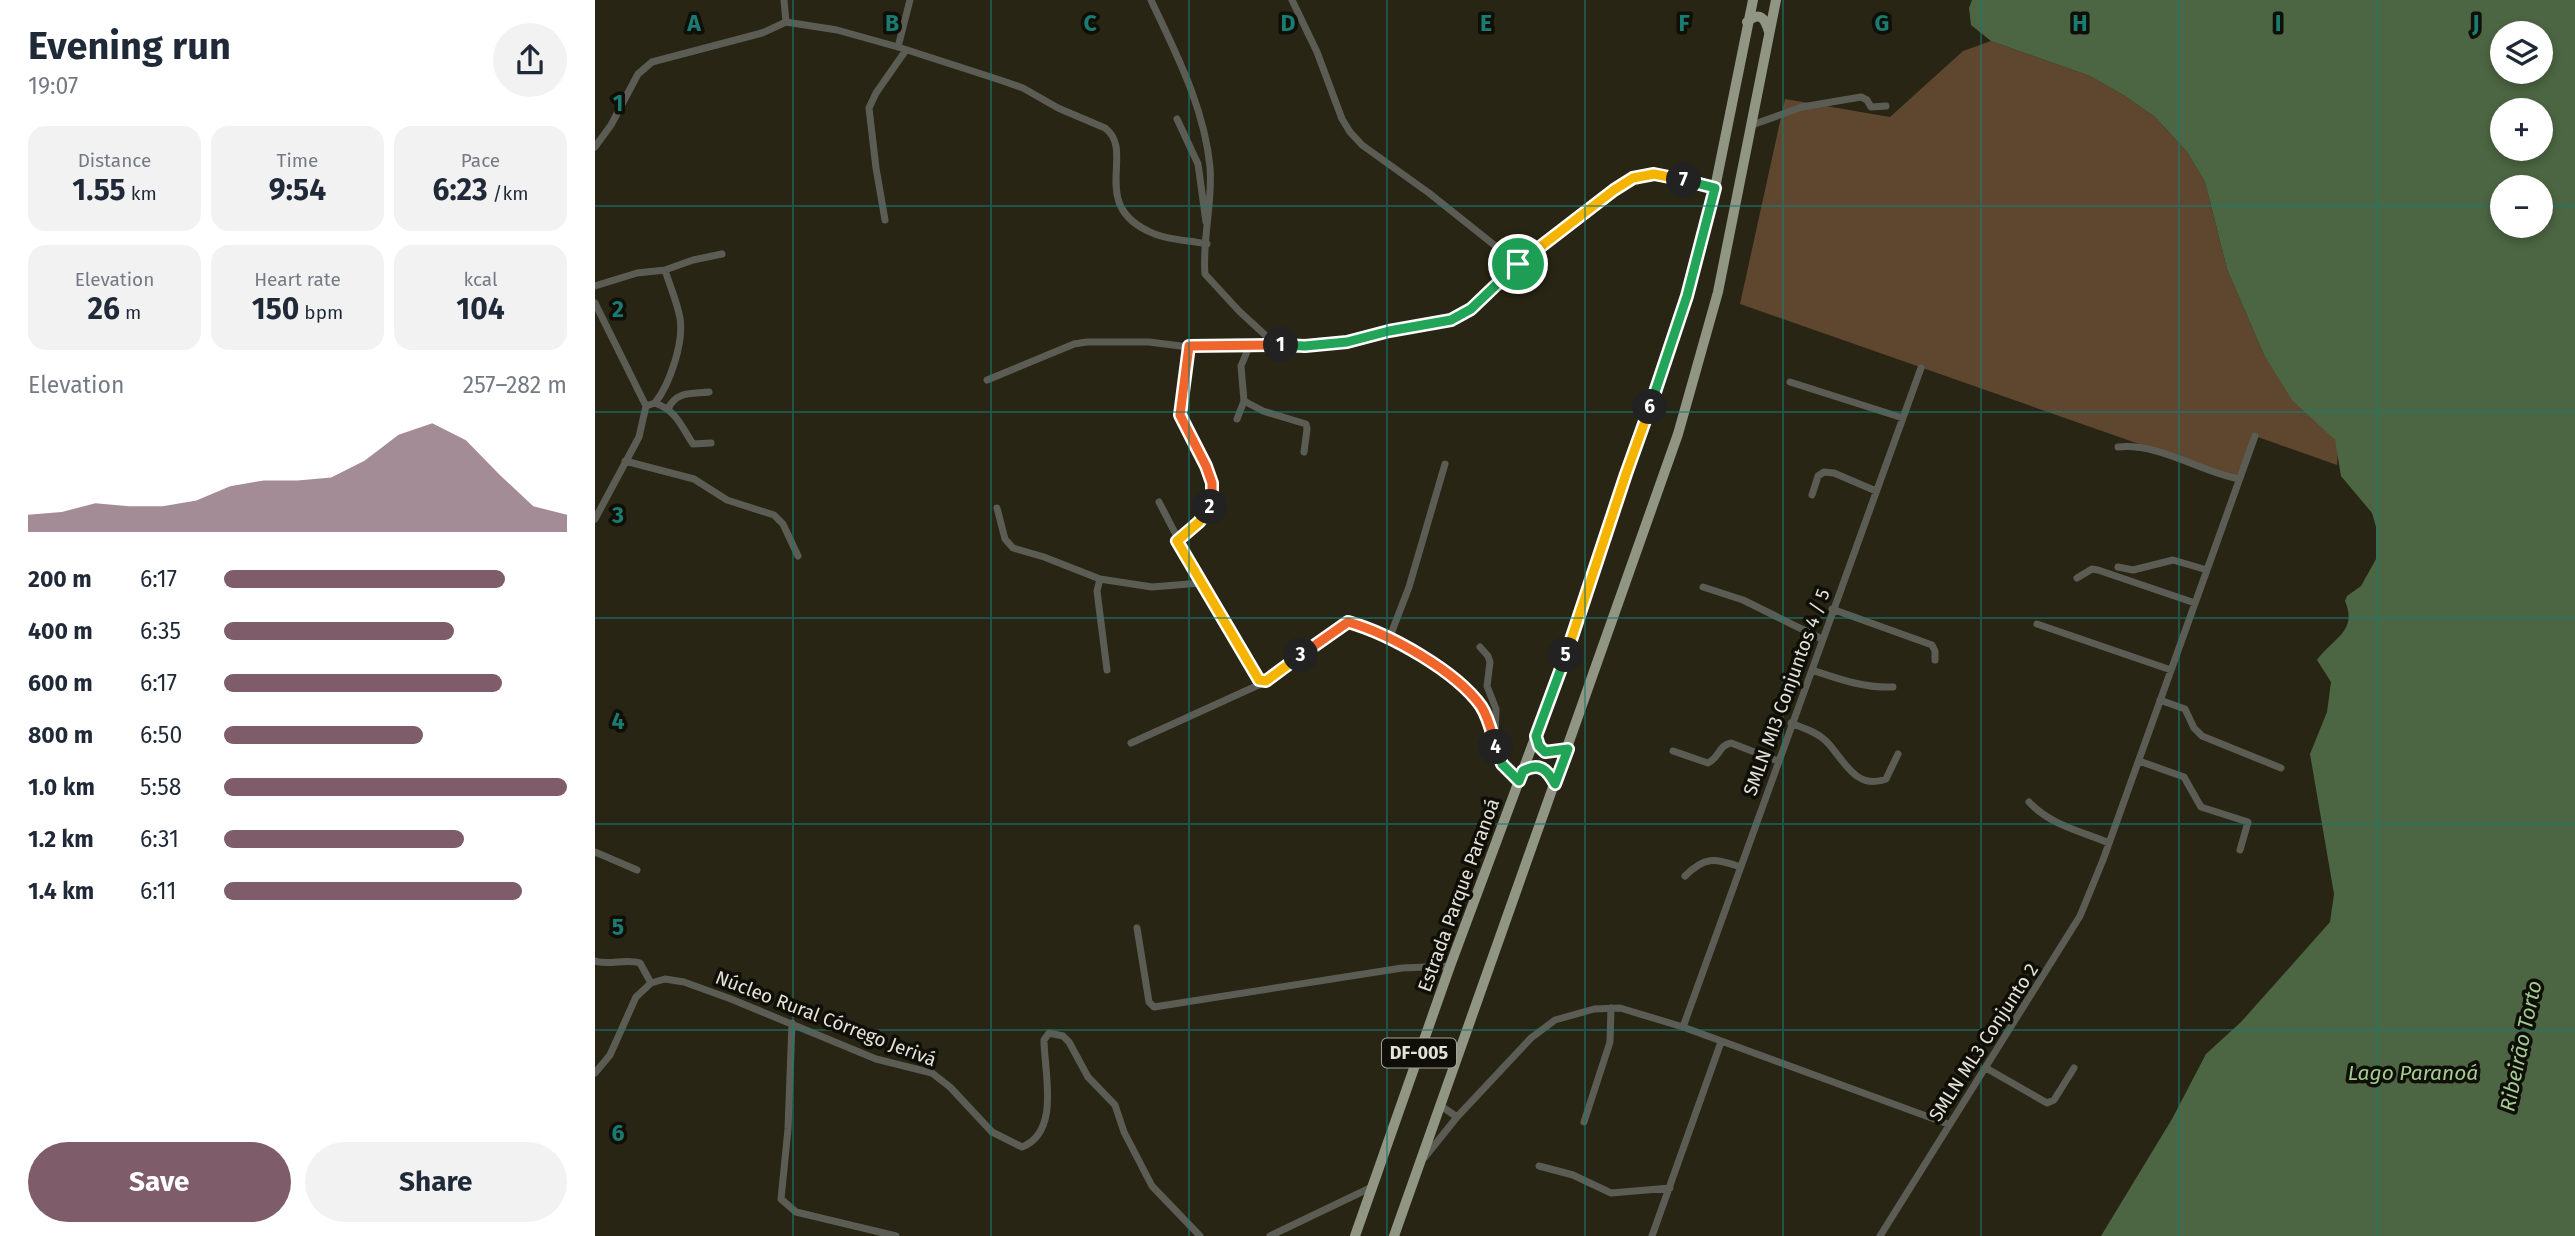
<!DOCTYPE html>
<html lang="en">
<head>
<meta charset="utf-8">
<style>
	body { margin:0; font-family:"Fira Sans",sans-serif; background:#f2f2f3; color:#1f2937; height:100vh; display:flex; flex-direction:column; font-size:26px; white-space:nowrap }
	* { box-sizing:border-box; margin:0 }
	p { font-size:23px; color:#747a83 }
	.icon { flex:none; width:38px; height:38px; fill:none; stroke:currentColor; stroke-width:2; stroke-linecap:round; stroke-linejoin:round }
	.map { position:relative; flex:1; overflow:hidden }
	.side { display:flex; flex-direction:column; background:#fff; width:595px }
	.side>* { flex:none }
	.buttons { position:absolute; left:1895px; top:21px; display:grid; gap:14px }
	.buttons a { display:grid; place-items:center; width:63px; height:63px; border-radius:50%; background:#fff; box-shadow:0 4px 10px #0003; font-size:35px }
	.pin { position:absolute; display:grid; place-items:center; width:60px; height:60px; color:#fff; margin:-30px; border:4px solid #fff; border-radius:50%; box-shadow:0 2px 7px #0007 }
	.km { position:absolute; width:35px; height:35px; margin:-18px; border-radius:50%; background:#222; color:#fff; font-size:19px; line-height:35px; text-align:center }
	.round { display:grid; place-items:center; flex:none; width:74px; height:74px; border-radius:37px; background:#f2f2f3 }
	.head { display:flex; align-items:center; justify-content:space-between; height:119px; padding:0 28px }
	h1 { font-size:38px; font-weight:700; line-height:52px }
	.figures { display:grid; grid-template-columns:repeat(3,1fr); gap:10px; height:119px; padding:7px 28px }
	.figures div { display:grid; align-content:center; border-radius:18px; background:#f2f2f3; text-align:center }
	.figures b { font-size:30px; font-weight:700 }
	.figures small { font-size:19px; font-weight:400 }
	.figures p { font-size:19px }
	.chart { height:196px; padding:14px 28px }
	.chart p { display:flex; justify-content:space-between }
	.chart svg { width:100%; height:126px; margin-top:7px; fill:#7e5c6a; opacity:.7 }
	.cta { display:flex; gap:14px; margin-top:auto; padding:14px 28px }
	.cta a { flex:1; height:80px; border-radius:42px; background:#7e5c6a; color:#fff; font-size:28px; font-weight:700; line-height:80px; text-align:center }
	.cta a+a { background:#f2f2f3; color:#1f2937 }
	ul { padding:0 28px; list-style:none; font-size:23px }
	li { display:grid; grid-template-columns:112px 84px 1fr; align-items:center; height:52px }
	li i { height:18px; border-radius:9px; background:#7e5c6a }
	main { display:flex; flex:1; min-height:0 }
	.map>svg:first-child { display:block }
</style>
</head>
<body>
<main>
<section class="side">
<div class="head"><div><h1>Evening run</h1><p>19:07</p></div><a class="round"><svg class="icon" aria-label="share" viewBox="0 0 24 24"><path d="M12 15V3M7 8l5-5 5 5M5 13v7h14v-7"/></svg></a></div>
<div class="figures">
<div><p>Distance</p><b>1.55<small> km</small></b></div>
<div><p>Time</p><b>9:54</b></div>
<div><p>Pace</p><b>6:23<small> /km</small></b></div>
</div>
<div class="figures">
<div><p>Elevation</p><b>26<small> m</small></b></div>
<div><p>Heart rate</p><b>150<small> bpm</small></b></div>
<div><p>kcal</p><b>104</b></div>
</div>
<div class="chart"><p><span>Elevation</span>257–282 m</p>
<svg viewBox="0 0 160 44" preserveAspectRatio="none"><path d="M0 44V38L10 37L20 34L30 35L40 35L50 33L60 28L70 26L80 26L90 25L100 19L110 10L120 6L130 12L140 24L150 35L160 38V44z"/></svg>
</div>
<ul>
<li><b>200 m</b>6:17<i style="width:82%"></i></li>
<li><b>400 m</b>6:35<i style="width:67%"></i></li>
<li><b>600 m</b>6:17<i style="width:81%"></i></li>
<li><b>800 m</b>6:50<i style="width:58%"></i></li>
<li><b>1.0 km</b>5:58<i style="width:100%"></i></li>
<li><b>1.2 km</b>6:31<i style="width:70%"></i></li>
<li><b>1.4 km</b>6:11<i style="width:87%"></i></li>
</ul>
<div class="cta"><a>Save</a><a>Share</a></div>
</section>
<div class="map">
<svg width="1980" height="1236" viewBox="0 0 1980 1236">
	<rect width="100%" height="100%" fill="#282514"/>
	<path fill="#5f462f" d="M1396,41L1495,76L1530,96L1560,117L1592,152L1610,182L1632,269L1669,355L1740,440L1743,451L1742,465L1660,436L1644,479L1145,304L1190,99L1295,117L1368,51Z"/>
	<path fill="#4c6542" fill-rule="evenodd" d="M1377,0H1980V1236H1506L1577,1119L1611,1054L1646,1022L1735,922L1739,894L1715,754L1732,712L1736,682L1722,660C1738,638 1763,631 1750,601L1752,596L1766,586L1781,559V527L1777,513L1746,476L1740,440L1697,400L1669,355L1632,269L1610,182L1592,152L1560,117L1530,96L1495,76L1396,41L1376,25L1374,8ZM1908,33H1946V72H1908ZM1908,110H1946V149H1908ZM1908,187H1946V226H1908Z"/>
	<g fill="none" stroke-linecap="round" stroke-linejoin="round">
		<path stroke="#5b5d55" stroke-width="7" d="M189,0L191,22
			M556,0C581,54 609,106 615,167C618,203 607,239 610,274L644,311L680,344
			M697,0L722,52L747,119L755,132L767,145L834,193L923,264
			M191,22L242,30L303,47L405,80L428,88L463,108L510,128C541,151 494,203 553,231C570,240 593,240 612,244
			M303,47L315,0
			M582,119L603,164L611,222
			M1157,125L1207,107L1266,97L1272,100L1276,107L1291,106
			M0,147L16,125L43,74L57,62L167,33L191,22
			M290,220L281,168L274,108L281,93L311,50
			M0,286L42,273L70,270
			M0,303L51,406L44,437L0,519
			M654,347L646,366L649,401L668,411L711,424L712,429L709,452
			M392,380L479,344L492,342H554L594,347L680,344L710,347L752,342L794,331L856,320L876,309L923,264L1019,190L1038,178L1059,174H1068L1120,188
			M1195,382L1308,418
			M60,403C82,411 86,426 98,444L116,443
			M51,406L60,403C75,384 89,342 85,318C82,302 75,286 70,270L98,260L127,254
			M73,409C81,391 96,394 114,392
			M642,419L649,401
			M1523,447C1565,443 1603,471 1644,479
			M30,461L99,479L132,500L179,515L188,524L203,556
			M1217,495L1223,476L1229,472L1239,473L1281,491
			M564,502L606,583
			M402,508L410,539L418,548L449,557L505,579
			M582,541L613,512L617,500V483L611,466L585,415L594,347
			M1523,567L1538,570L1578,560L1612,570
			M1482,578L1497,569L1503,570L1600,603
			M1108,587L1148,600L1227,639
			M1237,609L1337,645L1340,651V660
			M1442,624L1576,670
			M794,639L814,587L850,464
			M885,647L893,656L895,662L892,686L901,709L900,739
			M512,670L502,591L505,579L557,587L606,583L622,606L664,680L668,683L747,624L756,622L794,639L851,671L870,688L891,716L907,764L924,781
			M1217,670C1244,679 1268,688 1298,687
			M1565,700L1590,709L1599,728L1607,736L1686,768
			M1196,723C1208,728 1222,732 1231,741C1248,758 1260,791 1291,779L1303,754
			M536,743L668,683
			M1078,751L1113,763C1124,758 1124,745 1136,743L1183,761
			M1544,761L1589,777L1606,807L1653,822L1645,850
			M1434,802C1455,825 1486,831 1514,843
			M0,852L42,870
			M1090,876C1111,855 1120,859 1146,867
			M542,928L554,1002L559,1007L807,968L855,966
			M0,961C15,966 30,958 45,963L56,983
			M197,1023L193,1129L186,1199L201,1212L301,1236
			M1088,1027L1326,368
			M1391,1068L1452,1103L1459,1100L1479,1068
			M0,1073L15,1055L41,997L56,983L70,979L89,982L136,999L281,1059L337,1073L355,1087L397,1132L427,1147C466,1132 449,1071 449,1040L454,1033L468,1036L474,1042L493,1077L520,1105L529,1132L557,1186L605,1236
			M846,1106L862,1117
			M989,1122L1015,1042L1016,1008
			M830,1157L862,1117L936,1038L960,1020L999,1009L1025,1008L1088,1027L1353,1124
			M944,1166L978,1175L1016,1193L1075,1188
			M675,1236L777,1187
			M1057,1236L1126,1042
			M1285,1236L1485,916L1508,860L1660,436"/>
		<path stroke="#919584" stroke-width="10" d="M1152,22C1165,11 1170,18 1174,32
			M941,736L944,746L950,752L973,749
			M928,771C944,762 952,769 960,784
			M760,1236L855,966L969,660L1092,296L1120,188L1158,0
			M799,1236L1083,434L1123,292L1181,0"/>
	</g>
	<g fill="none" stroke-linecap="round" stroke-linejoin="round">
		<defs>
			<path id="split-1" d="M686,345L710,346L752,342L794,331L856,320L876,309L923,264"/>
			<path id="split-2" d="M615,507L617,500V483L611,466L585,415L594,346L686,345"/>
			<path id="split-3" d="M615,507L604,522L582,541L664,680L671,681L706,655"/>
			<path id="split-4" d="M706,655L753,622C795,634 861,671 886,706C894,718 897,734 901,747"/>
			<path id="split-5" d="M901,747L907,764L924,781L928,771C944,762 952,769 960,784L973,749L950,752L944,746L941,736L971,655"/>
			<path id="split-6" d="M971,655L1031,474L1055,407"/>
			<path id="split-7" d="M1055,407L1092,296L1120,188L1089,180"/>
			<path id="split-8" d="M923,264L1019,190L1038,178L1059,174L1089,180"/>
		</defs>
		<use href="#split-1" stroke="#fff" stroke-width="14"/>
		<use href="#split-2" stroke="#fff" stroke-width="14"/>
		<use href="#split-3" stroke="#fff" stroke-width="14"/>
		<use href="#split-4" stroke="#fff" stroke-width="14"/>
		<use href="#split-5" stroke="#fff" stroke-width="14"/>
		<use href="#split-6" stroke="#fff" stroke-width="14"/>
		<use href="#split-7" stroke="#fff" stroke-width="14"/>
		<use href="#split-8" stroke="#fff" stroke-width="14"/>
		<use href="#split-1" stroke="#22a559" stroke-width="9"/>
		<use href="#split-2" stroke="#f0652b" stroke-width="9"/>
		<use href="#split-3" stroke="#f5b400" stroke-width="9"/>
		<use href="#split-4" stroke="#f0652b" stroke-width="9"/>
		<use href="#split-5" stroke="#22a559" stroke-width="9"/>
		<use href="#split-6" stroke="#f5b400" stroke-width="9"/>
		<use href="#split-7" stroke="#22a559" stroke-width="9"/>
		<use href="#split-8" stroke="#f5b400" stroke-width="9"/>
	</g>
	<path fill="none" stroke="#1a7b73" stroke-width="2" stroke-opacity="0.55" d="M198,0V1236M396,0V1236M594,0V1236M792,0V1236M990,0V1236M1188,0V1236M1386,0V1236M1584,0V1236M1782,0V1236M0,206H1908M1946,206H1980M0,412H1980M0,618H1980M0,824H1980M0,1030H1980"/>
	<g text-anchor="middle" stroke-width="7" stroke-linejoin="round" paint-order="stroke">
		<rect fill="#0f0e07" stroke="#a4a399" stroke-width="2" x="787" y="1038.5" width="74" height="29" rx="5"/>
		<g font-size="18" font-weight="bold" fill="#e4e3d8">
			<text x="824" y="1059">DF-005</text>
		</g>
		<g font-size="19" fill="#e4e3d8" stroke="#0f0e07">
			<text transform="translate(1191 692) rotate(-70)" y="7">SMLN MI3 Conjuntos 4 / 5</text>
			<text transform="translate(863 895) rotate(-70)" y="7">Estrada Parque Paranoá</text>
			<text transform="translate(231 1018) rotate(21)" y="7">Núcleo Rural Córrego Jerivá</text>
			<text transform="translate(1388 1042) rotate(-57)" y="7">SMLN ML3 Conjunto 2</text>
		</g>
		<g font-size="21" font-style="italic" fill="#a2cc92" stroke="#0f0e07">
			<text transform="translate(1926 1046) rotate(-78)" y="7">Ribeirão Torto</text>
			<text x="1818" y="1080">Lago Paranoá</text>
		</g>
	</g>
	<g font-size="23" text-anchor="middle" font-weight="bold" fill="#1a7b73" stroke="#0f0e07" stroke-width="7" stroke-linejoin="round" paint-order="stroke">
		<text x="99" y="31">A</text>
		<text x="297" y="31">B</text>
		<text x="495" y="31">C</text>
		<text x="693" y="31">D</text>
		<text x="891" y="31">E</text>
		<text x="1089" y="31">F</text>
		<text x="1287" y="31">G</text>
		<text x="1485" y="31">H</text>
		<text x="1683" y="31">I</text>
		<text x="1881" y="31">J</text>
		<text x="23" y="111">1</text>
		<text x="23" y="317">2</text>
		<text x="23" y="523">3</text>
		<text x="23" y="729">4</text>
		<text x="23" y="935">5</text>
		<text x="23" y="1141">6</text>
	</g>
</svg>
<div class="buttons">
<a><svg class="icon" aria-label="layers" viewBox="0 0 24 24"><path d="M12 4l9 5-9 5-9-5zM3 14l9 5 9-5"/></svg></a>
<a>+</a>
<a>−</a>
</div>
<div class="pin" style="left:923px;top:264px;background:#1e9e55"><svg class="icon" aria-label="arrive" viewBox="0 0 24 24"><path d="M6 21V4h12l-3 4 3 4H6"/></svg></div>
<b class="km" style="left:686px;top:345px">1</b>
<b class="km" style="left:615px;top:507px">2</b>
<b class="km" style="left:706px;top:655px">3</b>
<b class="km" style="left:901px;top:747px">4</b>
<b class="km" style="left:971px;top:655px">5</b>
<b class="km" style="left:1055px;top:407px">6</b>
<b class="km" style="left:1089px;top:180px">7</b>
</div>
</main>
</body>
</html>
